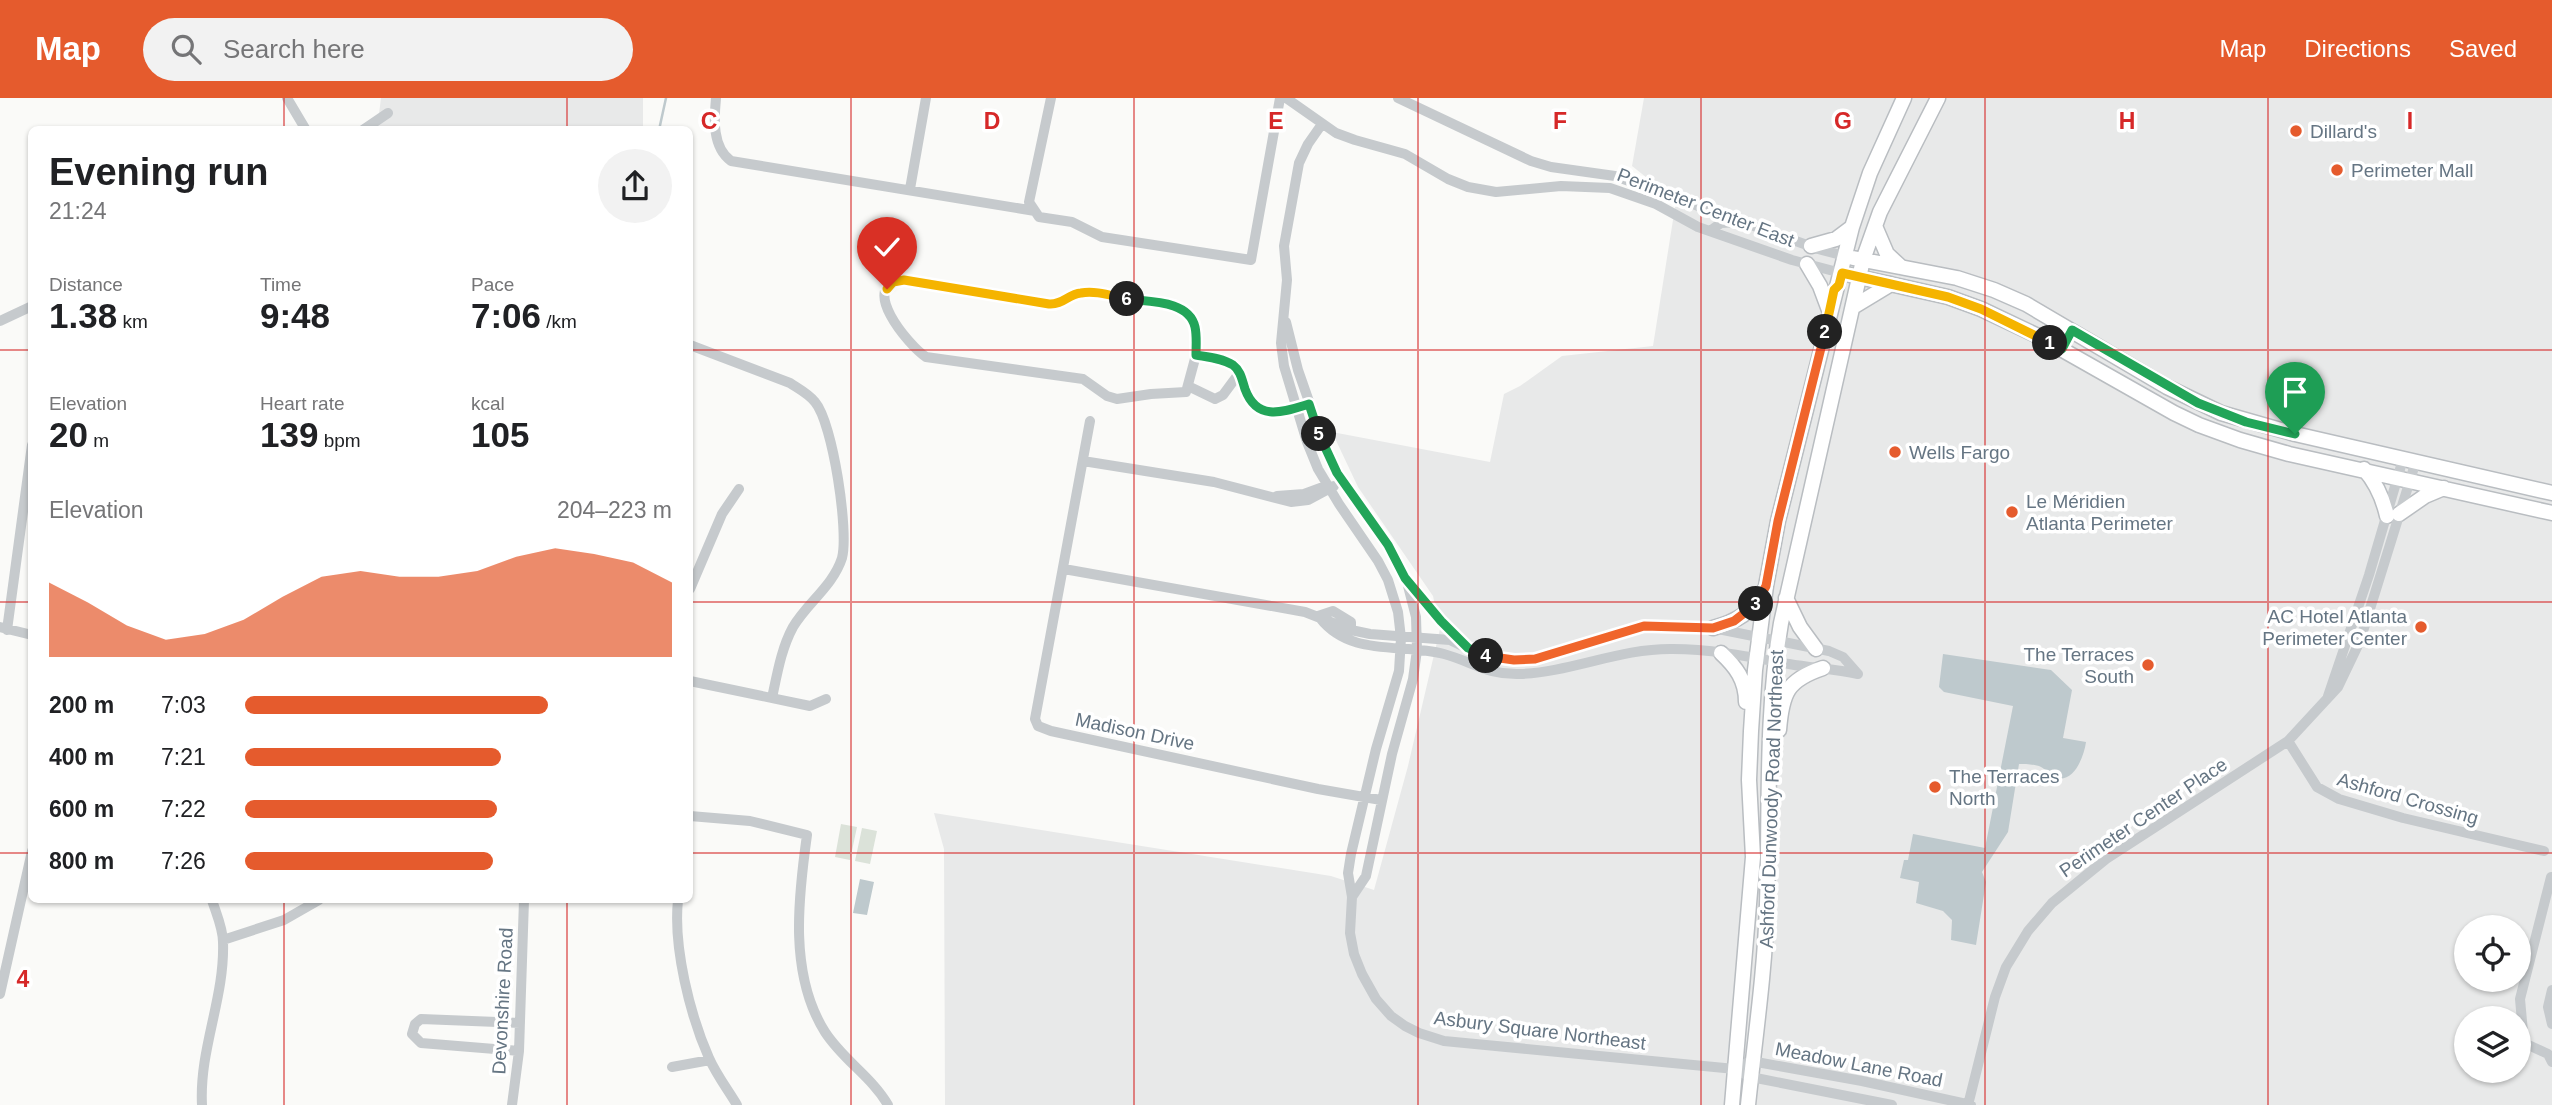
<!DOCTYPE html>
<html lang="en">
<head>
<meta charset="utf-8">
<style>
	body { margin:0; font-family:Arial,sans-serif; background:#f2f2f2; color:#202124; height:100vh; display:flex; flex-direction:column; font-size:26px; white-space:nowrap }
	* { box-sizing:border-box; margin:0 }
	p { font-size:23px; color:#757577 }
	.icon { flex:none; width:38px; height:38px; fill:none; stroke:currentColor; stroke-width:2; stroke-linecap:round; stroke-linejoin:round }
	.map { position:relative; flex:1; overflow:hidden }
	.drawer { position:absolute; left:28px; top:28px; width:665px; height:777px; display:flex; flex-direction:column; background:#fff; border-radius:10px; box-shadow:0 2px 5px #0004 }
	.drawer>* { flex:none }
	.controls { position:absolute; left:2454px; top:817px; display:grid; gap:14px }
	.controls a { display:grid; place-items:center; width:77px; height:77px; border-radius:50%; background:#fff; box-shadow:0 2px 5px #0004; font-size:35px }
	.pin { position:absolute; display:grid; place-items:center; width:60px; height:60px; color:#fff; margin:-72px -30px; border-radius:50% 50% 50% 0; rotate:-45deg; box-shadow:0 0 7px #0007 }
	.pin .icon { rotate:45deg }
	.km { position:absolute; width:35px; height:35px; margin:-18px; border-radius:50%; background:#222; color:#fff; font-size:19px; line-height:35px; text-align:center }
	.round { display:grid; place-items:center; flex:none; width:74px; height:74px; border-radius:37px; background:#f2f2f2 }
	.summary { display:flex; align-items:center; justify-content:space-between; height:119px; padding:0 21px }
	h1 { font-size:38px; font-weight:700; line-height:52px }
	.figures { display:grid; grid-template-columns:repeat(3,1fr); gap:10px; height:119px; padding:7px 21px }
	.figures div { display:grid; align-content:center }
	.figures b { font-size:35px; font-weight:700 }
	.figures small { font-size:19px; font-weight:400 }
	.figures p { font-size:19px }
	.chart { height:196px; padding:14px 21px }
	.chart p { display:flex; justify-content:space-between }
	.chart svg { width:100%; height:126px; margin-top:7px; fill:#e55b2d; opacity:.7 }
	ul { padding:0 21px; list-style:none; font-size:23px }
	li { display:grid; grid-template-columns:112px 84px 1fr; align-items:center; height:52px }
	li i { height:18px; border-radius:9px; background:#e55b2d }
	header { display:flex; align-items:center; gap:42px; box-sizing:border-box; height:98px; padding:0 35px; background:#e55b2d; color:#fff }
	header strong { font-size:33px }
	nav { display:flex; gap:38px; margin-inline-start:auto; font-size:24px }
	.search { width:490px; height:63px; background:#f2f2f2; display:flex; align-items:center; gap:18px; box-sizing:border-box; padding:0 24px; border-radius:38px; color:#757577; font-size:26px }
	.map>svg:first-child { display:block }
</style>
</head>
<body>
<header>
<strong>Map</strong>
<div class="search"><svg class="icon" aria-label="search" viewBox="0 0 24 24"><circle cx="10" cy="10" r="6"/><path d="M15 15l6 6"/></svg>Search here</div>
<nav><a>Map</a><a>Directions</a><a>Saved</a></nav>
</header>
<div class="map">
<svg width="2552" height="1007" viewBox="0 0 2552 1007">
	<rect width="100%" height="100%" fill="#fafaf8"/>
	<path fill="#e8e9e9" fill-rule="evenodd" d="M381,0H643V31L377,32Z
		M1644,0H2552V1007H945L944,751L934,715L1331,778L1374,792L1408,668L1440,531L1433,498L1358,389L1332,334L1490,364L1504,296L1520,288L1562,258L1653,248L1676,103L1632,68ZM2466,830H2518V882H2466ZM2466,920H2518V973H2466Z"/>
	<path fill="#dbe2d9" d="M841,726L857,729L850,762L835,759Z
		M862,730L877,733L870,766L855,763Z"/>
	<path fill="#bec9cd" d="M1943,556L2051,572L2072,592L2063,640L2086,644C2084,659 2073,688 2053,679C2048,677 2046,671 2041,669C2035,666 2025,666 2019,666L2008,734L1982,774L1986,784L1976,847L1951,842L1952,822L1943,813L1916,805L1919,784L1900,780L1904,762H1908L1913,736L1985,750L2013,608L1944,594L1939,589Z
		M860,781L874,784L867,817L853,815Z"/>
	<g fill="none" stroke-linecap="round" stroke-linejoin="round">
		<path stroke="#bec9cd" stroke-width="2.5" d="M659,32L666,0"/>
		<defs>
			<path id="major" d="M1875,128L1887,156L1901,169
				M1811,148L1836,141L1852,129
				M1853,160L1957,180L1994,192L2026,206L2167,289L2221,315L2295,336L2552,395
				M1807,166L1820,188L1829,212
				M1850,177L1948,199L1981,211L2038,238L2174,315L2199,327L2240,342L2289,356L2552,415
				M1853,209L1891,186
				M2364,371C2377,386 2383,400 2387,418
				M2399,416L2425,398L2444,390
				M1786,500L1800,529L1816,551
				M1713,530C1735,524 1754,514 1764,492
				M1721,555C1736,569 1746,582 1746,604
				M1779,632C1782,595 1787,582 1823,570
				M1732,1007L1753,759L1749,682L1751,633L1755,572L1766,488L1778,423L1852,129L1870,75L1904,0
				M1748,1007C1755,940 1765,873 1767,806C1770,712 1765,618 1781,525L1863,162L1880,114L1938,0"/>
		</defs>
		<use href="#major" stroke="#b9bdc1" stroke-width="17"/>
		<path stroke="#c6cacd" stroke-width="10" d="M287,0L306,32
			M716,0C714,21 712,49 731,63L1035,113
			M1051,0L1029,104L1039,119L1072,124L1102,139L1251,162L1280,0
			M1286,0L1336,35L1355,42L1405,56L1448,81L1468,89L1496,94L1561,88L1610,90L1656,106L1698,129L1792,162L1841,175
			M1398,0L1531,63L1551,69L1615,78L1818,151L1845,158
			M1322,26L1308,46L1299,65L1284,148L1287,182L1281,245L1284,268L1307,344L1318,371L1339,406L1378,463L1388,482L1398,514L1401,540L1399,573L1376,651L1351,756L1348,775L1352,799L1350,835L1354,856L1362,876L1376,901L1391,918L1405,928L1419,935L1444,943L1735,971L1751,979L1892,1007
			M363,32L388,15
			M910,91L926,0
			M1710,133L1721,125L1739,124
			M904,182L1049,206C1065,207 1073,194 1090,194L1179,209L1188,215L1196,231V257L1186,294L1151,296L1117,301L1107,298L1083,281L926,259C909,248 856,185 904,182Z
			M0,223L32,208
			M1286,224L1298,272L1329,361L1393,454L1407,484L1416,519L1417,552L1413,581L1392,656L1366,778L1352,799
			M690,247L790,285C799,291 809,296 815,304C833,325 849,434 842,460C833,488 807,505 793,529C781,551 777,577 772,600
			M1196,257C1208,259 1222,260 1233,267C1241,273 1242,282 1245,291C1255,319 1276,316 1300,309
			M1188,288L1215,301L1223,297L1240,274
			M1090,323L1035,621L1038,628L1051,633L1318,691L1381,702
			M1083,363L1214,384L1291,404L1308,402L1334,388
			M1277,398L1304,396L1323,389
			M1064,471L1305,514L1351,532L1370,536L1450,542L1477,555L1501,561L1535,560L1630,531L1654,527L1713,530L1829,553L1843,559L1858,576
			M1409,484L1461,543
			M690,491L722,416L739,391
			M1318,518L1333,513L1351,524V532
			M1320,520C1350,559 1401,545 1444,556C1473,564 1487,577 1520,576C1572,574 1620,550 1673,551C1712,551 1751,559 1789,566C1812,570 1835,571 1858,576
			M0,529L32,537
			M7,532L32,347
			M690,583L810,608L826,601
			M2328,598L2369,477L2403,361
			M2288,643L2317,689L2339,701L2403,720L2544,753
			M690,718L750,723L807,737C798,801 789,877 825,934C843,962 872,979 888,1007
			M2551,779L2520,901L2524,945L2548,956L2552,964
			M678,802C673,849 690,917 709,960C716,976 728,992 737,1007
			M223,842L284,822L319,802
			M2552,892L2548,909L2552,926
			M0,896L32,753
			M519,953L421,945L412,936L415,926L421,921L520,925
			M672,969L710,962
			M1735,971L1751,963L1862,983L1971,1007
			M202,1007C199,951 225,900 223,844C223,830 216,815 212,802
			M512,1007L519,953L524,802
			M1968,1007L1995,899L2006,869L2028,833L2052,805L2106,761L2288,643L2338,589L2360,543L2416,363"/>
		<use href="#major" stroke="#fff" stroke-width="14"/>
	</g>
	<g fill="none" stroke-linecap="round" stroke-linejoin="round">
		<defs>
			<path id="split-1" d="M2050,245L2062,251L2072,232L2198,305L2246,324L2295,336"/>
			<path id="split-2" d="M1825,234L1834,192L1839,187L1842,175L1948,199L1981,211L2050,245"/>
			<path id="split-3" d="M1756,506L1766,488L1778,423L1825,234"/>
			<path id="split-4" d="M1486,558L1514,562L1535,561L1644,528L1713,530L1734,523L1756,506"/>
			<path id="split-5" d="M1319,336L1337,375L1388,447L1405,480L1441,523L1468,550L1486,558"/>
			<path id="split-6" d="M1127,201C1149,204 1189,202 1195,229C1197,238 1196,248 1196,257C1208,259 1222,260 1233,267C1241,273 1242,282 1245,291C1257,324 1283,314 1309,306L1319,336"/>
			<path id="split-7" d="M887,191L893,184L904,182L1049,206C1063,207 1068,196 1081,195C1095,192 1112,198 1127,201"/>
		</defs>
		<use href="#split-1" stroke="#fff" stroke-width="14"/>
		<use href="#split-2" stroke="#fff" stroke-width="14"/>
		<use href="#split-3" stroke="#fff" stroke-width="14"/>
		<use href="#split-4" stroke="#fff" stroke-width="14"/>
		<use href="#split-5" stroke="#fff" stroke-width="14"/>
		<use href="#split-6" stroke="#fff" stroke-width="14"/>
		<use href="#split-7" stroke="#fff" stroke-width="14"/>
		<use href="#split-1" stroke="#22a559" stroke-width="9"/>
		<use href="#split-2" stroke="#f5b400" stroke-width="9"/>
		<use href="#split-3" stroke="#f0652b" stroke-width="9"/>
		<use href="#split-4" stroke="#f0652b" stroke-width="9"/>
		<use href="#split-5" stroke="#22a559" stroke-width="9"/>
		<use href="#split-6" stroke="#22a559" stroke-width="9"/>
		<use href="#split-7" stroke="#f5b400" stroke-width="9"/>
	</g>
	<path fill="none" stroke="#d62828" stroke-width="2" stroke-opacity="0.55" d="M284,0V32M567,0V32M851,0V1007M1134,0V1007M1418,0V1007M1701,0V1007M1985,0V1007M2268,0V1007M0,252H32M690,252H2552M0,504H32M690,504H2552M0,755H32M690,755H2552M284,802V1007M567,802V1007"/>
	<g fill="#e55b2d" stroke="#fff" stroke-width="2.5">
		<circle cx="2296" cy="33" r="7"/>
		<circle cx="2337" cy="72" r="7"/>
		<circle cx="1895" cy="354" r="7"/>
		<circle cx="2012" cy="414" r="7"/>
		<circle cx="2421" cy="529" r="7"/>
		<circle cx="2148" cy="567" r="7"/>
		<circle cx="1935" cy="689" r="7"/>
	</g>
	<g text-anchor="middle" stroke-width="7" stroke-linejoin="round" paint-order="stroke">
		<g font-size="19" fill="#657583" stroke="#fff" text-anchor="start">
			<text x="2310" y="40">Dillard's</text>
			<text x="2351" y="79">Perimeter Mall</text>
			<text x="1909" y="361">Wells Fargo</text>
			<text x="2026" y="410">Le Méridien<tspan x="2026" dy="22">Atlanta Perimeter</tspan></text>
			<text x="2407" y="525" text-anchor="end">AC Hotel Atlanta<tspan x="2407" dy="22">Perimeter Center</tspan></text>
			<text x="2134" y="563" text-anchor="end">The Terraces<tspan x="2134" dy="22">South</tspan></text>
			<text x="1949" y="685">The Terraces<tspan x="1949" dy="22">North</tspan></text>
		</g>
		<g font-size="19" fill="#657583" stroke="#fff">
			<text transform="translate(1706 109) rotate(21)" y="7">Perimeter Center East</text>
			<text transform="translate(1135 633) rotate(12)" y="7">Madison Drive</text>
			<text transform="translate(2408 700) rotate(16)" y="7">Ashford Crossing</text>
			<text transform="translate(1771 701) rotate(-88)" y="7">Ashford Dunwoody Road Northeast</text>
			<text transform="translate(2143 719) rotate(-34)" y="7">Perimeter Center Place</text>
			<text transform="translate(502 903) rotate(-87)" y="7">Devonshire Road</text>
			<text transform="translate(1540 932) rotate(7)" y="7">Asbury Square Northeast</text>
			<text transform="translate(1859 966) rotate(11)" y="7">Meadow Lane Road</text>
		</g>
	</g>
	<g font-size="23" text-anchor="middle" font-weight="bold" fill="#d62828" stroke="#fff" stroke-width="7" stroke-linejoin="round" paint-order="stroke">
		<text x="709" y="31">C</text>
		<text x="992" y="31">D</text>
		<text x="1276" y="31">E</text>
		<text x="1560" y="31">F</text>
		<text x="1843" y="31">G</text>
		<text x="2127" y="31">H</text>
		<text x="2410" y="31">I</text>
		<text x="23" y="889">4</text>
	</g>
</svg>
<div class="controls">
<a><svg class="icon" aria-label="locate" viewBox="0 0 24 24"><circle cx="12" cy="12" r="6"/><path d="M12 2v4M12 18v4M2 12h4M18 12h4"/></svg></a>
<a><svg class="icon" aria-label="layers" viewBox="0 0 24 24"><path d="M12 4l9 5-9 5-9-5zM3 14l9 5 9-5"/></svg></a>
</div>
<div class="pin" style="left:2295px;top:336px;background:#1e9e55"><svg class="icon" aria-label="arrive" viewBox="0 0 24 24"><path d="M6 21V4h12l-3 4 3 4H6"/></svg></div>
<div class="pin" style="left:887px;top:191px;background:#d93025"><svg class="icon" aria-label="check" viewBox="0 0 24 24"><path d="M5 12l5 5 9-10"/></svg></div>
<b class="km" style="left:2050px;top:245px">1</b>
<b class="km" style="left:1825px;top:234px">2</b>
<b class="km" style="left:1756px;top:506px">3</b>
<b class="km" style="left:1486px;top:558px">4</b>
<b class="km" style="left:1319px;top:336px">5</b>
<b class="km" style="left:1127px;top:201px">6</b>
<section class="drawer">
<div class="summary"><div><h1>Evening run</h1><p>21:24</p></div><a class="round"><svg class="icon" aria-label="share" viewBox="0 0 24 24"><path d="M12 15V3M7 8l5-5 5 5M5 13v7h14v-7"/></svg></a></div>
<div class="figures">
<div><p>Distance</p><b>1.38<small> km</small></b></div>
<div><p>Time</p><b>9:48</b></div>
<div><p>Pace</p><b>7:06<small> /km</small></b></div>
</div>
<div class="figures">
<div><p>Elevation</p><b>20<small> m</small></b></div>
<div><p>Heart rate</p><b>139<small> bpm</small></b></div>
<div><p>kcal</p><b>105</b></div>
</div>
<div class="chart"><p><span>Elevation</span>204–223 m</p>
<svg viewBox="0 0 160 44" preserveAspectRatio="none"><path d="M0 44V18L10 25L20 33L30 38L40 36L50 31L60 23L70 16L80 14L90 16L100 16L110 14L120 9L130 6L140 8L150 11L160 18V44z"/></svg>
</div>
<ul>
<li><b>200 m</b>7:03<i style="width:71%"></i></li>
<li><b>400 m</b>7:21<i style="width:60%"></i></li>
<li><b>600 m</b>7:22<i style="width:59%"></i></li>
<li><b>800 m</b>7:26<i style="width:58%"></i></li>
</ul>
</section>
</div>
</body>
</html>
